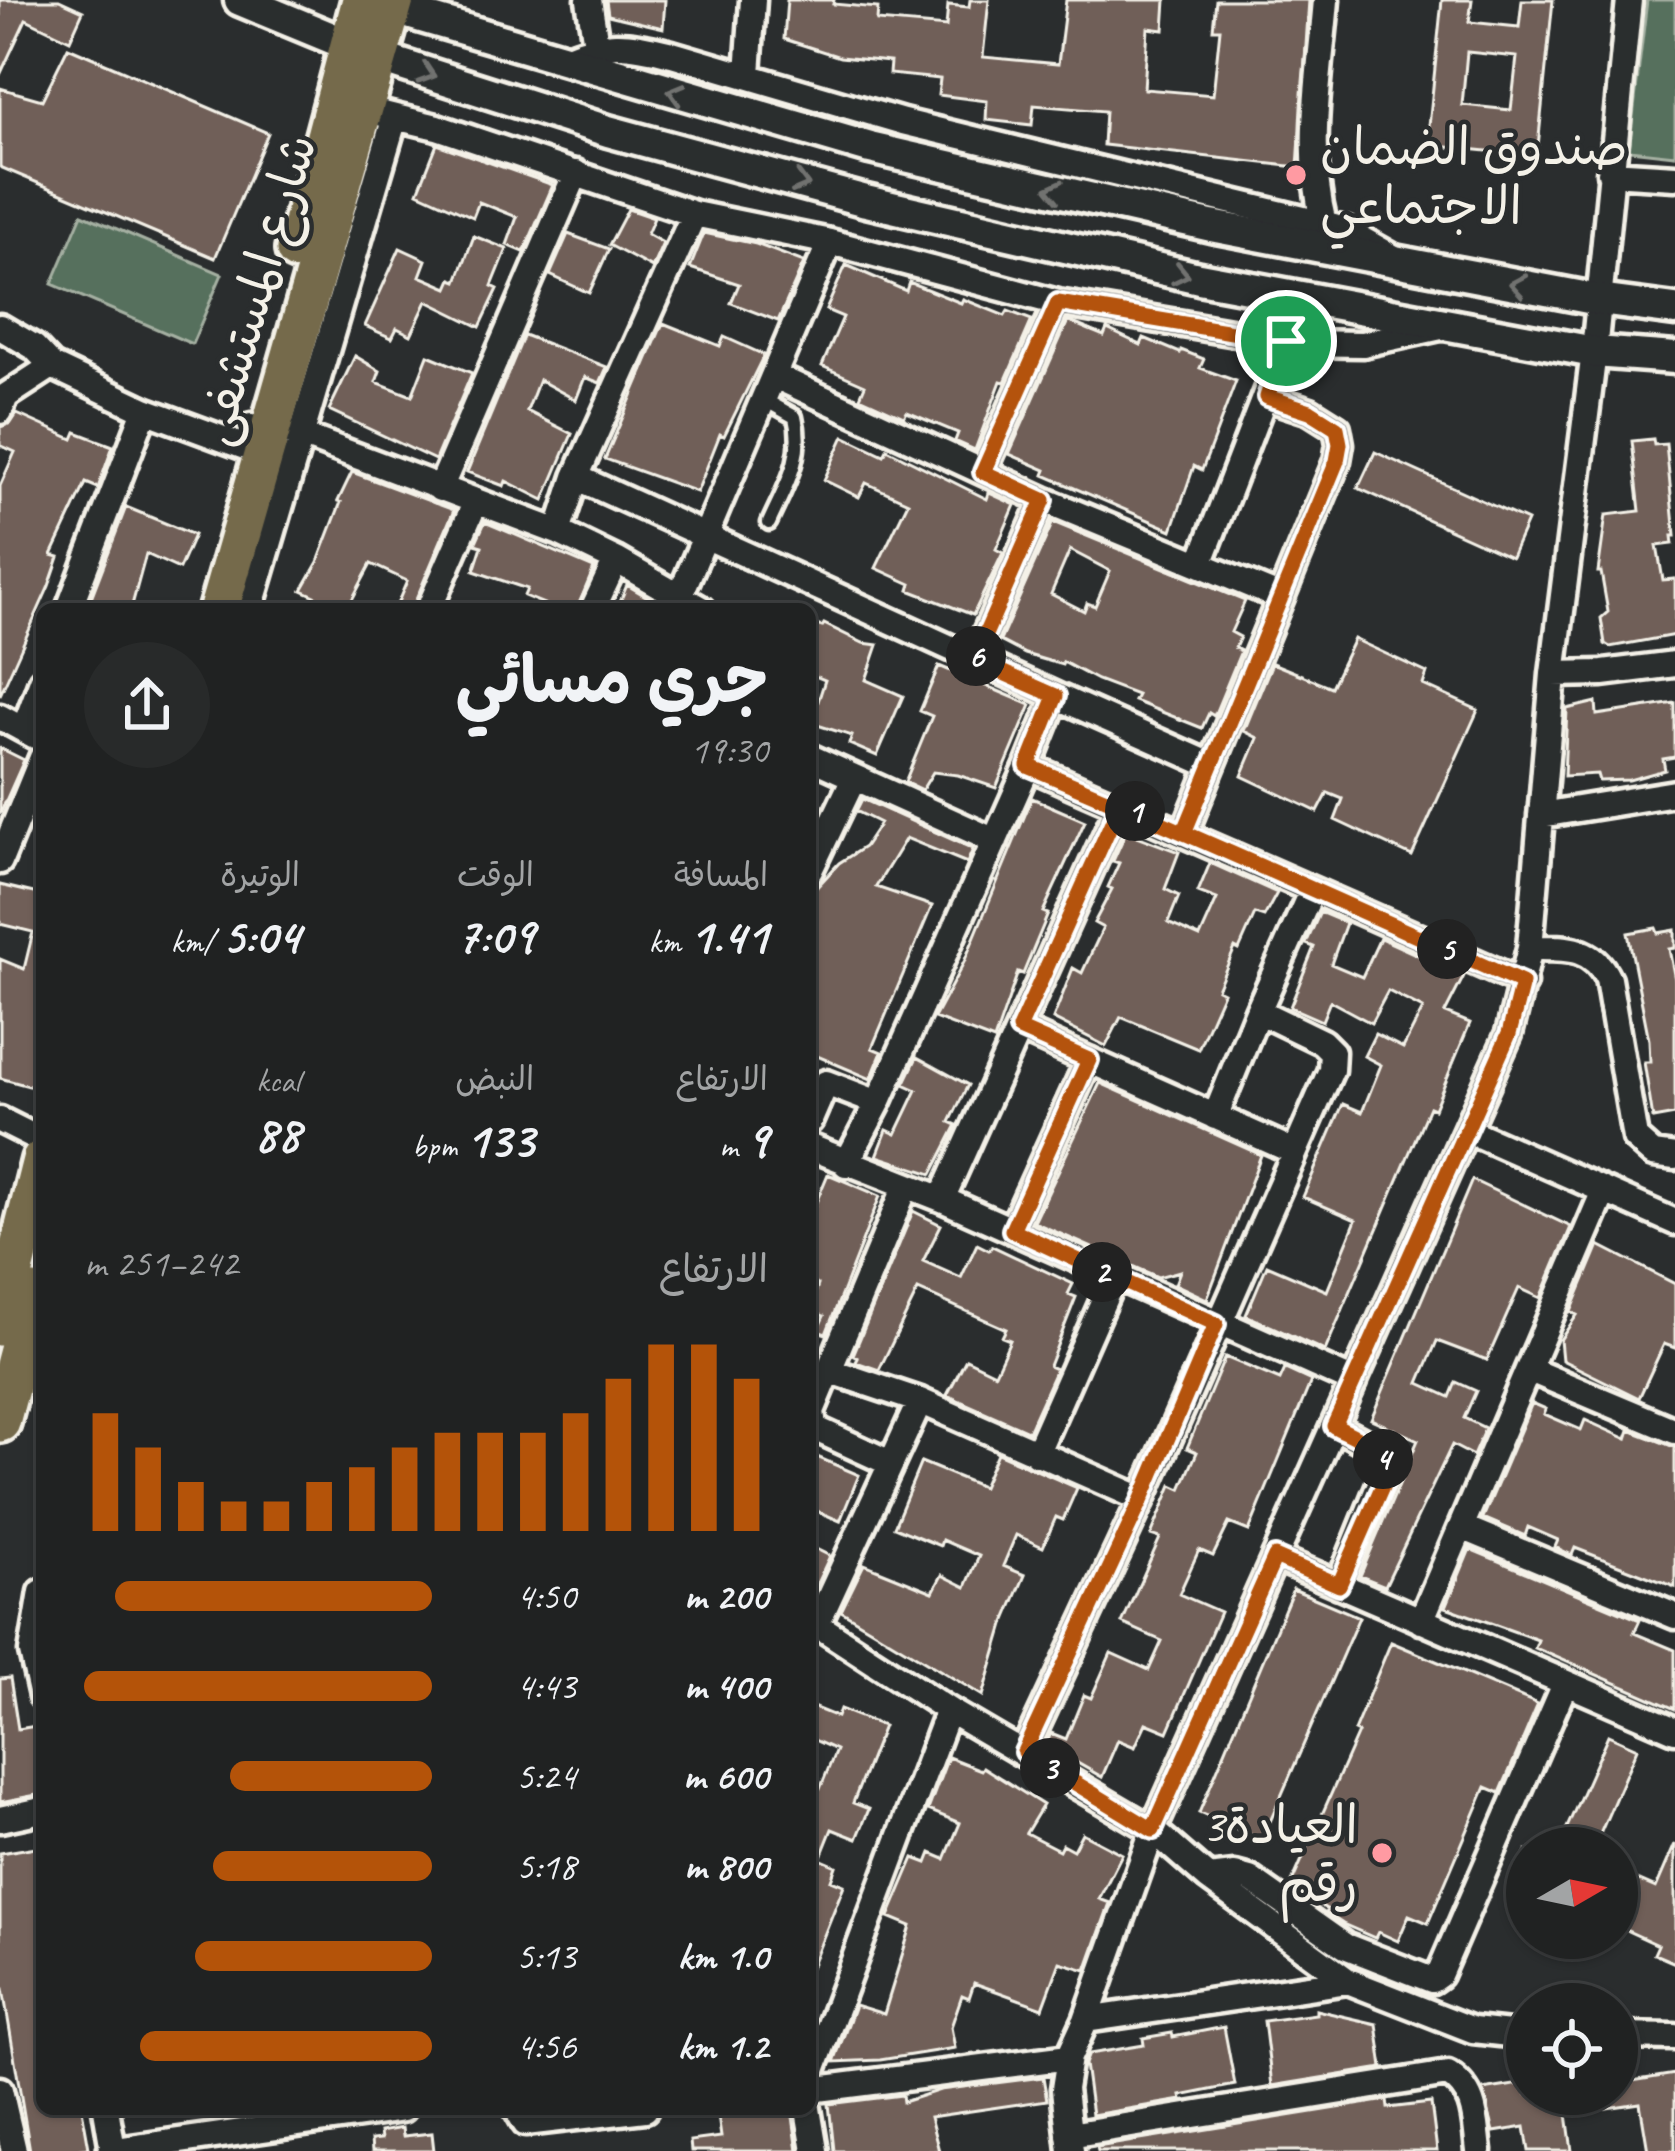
<!DOCTYPE html>
<html lang="ar">
<head>
<meta charset="utf-8">
<style>
	body { margin:0; font-family:Caveat,"Playpen Sans Arabic",sans-serif; background:#282a2a; color:#f1f3f6; direction:rtl; height:100vh; display:flex; flex-direction:column; font-size:45px; white-space:nowrap }
	* { box-sizing:border-box; margin:0 }
	p { font-size:39px; color:#a2a4a5 }
	.icon { flex:none; width:66px; height:66px; fill:none; stroke:currentColor; stroke-width:2; stroke-linecap:round; stroke-linejoin:round }
	.map { position:relative; flex:1; overflow:hidden; direction:ltr }
	.drawer { position:absolute; left:36px; top:603px; width:780px; height:1512px; display:flex; flex-direction:column; background:#202222; border-radius:18px; box-shadow:0 3px 9px #0004,0 0 0 3px #3d3f40; direction:rtl }
	.drawer>* { flex:none }
	.needle { width:78px; rotate:81deg }
	.tools { position:absolute; left:1506px; top:1827px; display:grid; gap:24px }
	.tools a { display:grid; place-items:center; width:132px; height:132px; border-radius:50%; background:#202222; box-shadow:0 3px 9px #0004,0 0 0 3px #3d3f40; font-size:60px }
	.pin { position:absolute; display:grid; place-items:center; width:102px; height:102px; color:#fff; margin:-51px; border:6px solid #fff; border-radius:50%; box-shadow:0 3px 12px #0007 }
	.km { position:absolute; width:60px; height:60px; margin:-30px; border-radius:50%; background:#222; color:#fff; font-size:33px; line-height:60px; text-align:center }
	.round { display:grid; place-items:center; flex:none; width:126px; height:126px; border-radius:63px; background:#282a2a }
	.overview { display:flex; align-items:center; justify-content:space-between; height:204px; padding:0 48px }
	h1 { font-size:66px; font-weight:700; line-height:90px }
	.metrics { display:grid; grid-template-columns:repeat(3,1fr); gap:18px; height:204px; padding:12px 48px }
	.metrics div { display:grid; align-content:center }
	.metrics b { font-size:51px; font-weight:700 }
	.metrics small { font-size:33px; font-weight:400 }
	.metrics p { font-size:33px }
	.chart { height:336px; padding:24px 48px }
	.chart p { display:flex; justify-content:space-between }
	.chart svg { width:100%; height:216px; margin-top:12px; stroke:#b45309; stroke-width:6 }
	ul { padding:0 48px; list-style:none; font-size:39px }
	li { display:grid; grid-template-columns:192px 144px 1fr; align-items:center; height:90px }
	li i { height:30px; border-radius:15px; background:#b45309 }
	.map>svg:first-child { display:block }
</style>
</head>
<body>
<div class="map">
<svg width="1675" height="2151" viewBox="0 0 1675 2151">
	<rect width="100%" height="100%" fill="#2a2d2e"/>
	<filter id="ink" filterUnits="userSpaceOnUse"><feTurbulence type="fractalNoise" baseFrequency=".00833" numOctaves="2"/><feDisplacementMap in="SourceGraphic" scale="24" xChannelSelector="R" yChannelSelector="G"/><feConvolveMatrix kernelMatrix="1 2 1 2 8 2 1 2 1" color-interpolation-filters="sRGB"/></filter>
	<g filter="url(#ink)">
		<path fill="#566f5d" stroke="#a5b0a2" stroke-width="3" d="M1647,0H1675V155L1629,150Z
			M82,214L222,274L192,344L52,284Z"/>
		<path fill="#705f58" stroke="#f4f1e8" stroke-width="3" fill-rule="evenodd" d="M0,0H59L83,11L70,40L26,19L0,75Z
			M606,0H665L663,28L608,15Z
			M787,0H834L833,4L878,8L877,21L946,27L948,5L969,7L970,0H989L983,57L1058,64L1066,0H1166L1164,30L1148,28L1144,89L1213,95L1220,29H1213L1216,0H1309L1298,167L1103,145L1105,111L1034,105L1032,125L986,120L987,101L938,95L940,79L889,74L890,62L840,57L784,39Z
			M1442,0H1472L1469,22L1519,27L1522,0H1553L1537,156L1427,145ZM1467,52L1517,57L1511,110L1462,105Z
			M68,47L268,133L215,258L0,167V88L42,100Z
			M437,144L553,185L524,252L507,245L517,217L479,202L473,217L418,192Z
			M628,209L654,218L647,234L663,243L652,268L609,245Z
			M704,233L756,244L804,262L778,321L731,303L739,284L690,268Z
			M568,234L609,249L589,293L550,275Z
			M474,236L507,249L492,286L498,289L480,327L427,301L411,335L397,328L392,338L365,326L400,248L426,260L420,276L448,288L452,279L457,281Z
			M846,265L906,291L909,282L961,303L963,299L1005,316L1008,311L1032,320L1005,382L1001,381L975,450L955,441L958,433L907,412L904,417L860,397L865,385L822,366L843,317L826,310Z
			M1068,321L1104,336L1107,329L1141,345L1144,338L1180,353L1181,350L1204,359L1200,368L1236,381L1202,470L1194,466L1172,530L1044,475L1046,470L1009,454Z
			M663,323L720,346L724,337L764,355L724,436L720,434L697,492L605,459Z
			M524,335L607,367L600,383L585,377L576,400L539,380L527,411L572,434L544,500L506,481L504,486L467,472Z
			M428,355L472,373L435,460L329,410L355,356L380,371L376,382L412,396Z
			M17,414L73,439L76,432L113,446L98,488L86,483L52,555L59,557L49,586L0,695V486L15,452L0,445V427L11,423Z
			M844,436L884,455L887,449L987,499L989,493L1015,505L996,549L1003,553L973,615L909,590L911,584L876,568L908,502L866,483L859,497L824,480Z
			M1653,439L1654,445L1666,444L1675,536H1672L1673,544L1657,546L1663,580L1675,579V635L1610,647L1605,644L1601,618L1608,612L1601,572H1598L1606,515L1640,511L1632,441Z
			M1375,452L1527,521L1511,557L1358,488Z
			M352,472L454,510L412,609H395L407,581L371,564L347,609H308L315,596L302,590L318,562L341,502L338,501Z
			M126,507L194,535L179,569L146,554L131,609H109L89,603Z
			M485,522L594,568L577,609H556L524,596L527,589L474,571L482,546L475,544Z
			M1053,522L1245,601L1231,632L1240,637L1235,648L1241,651L1214,716L1209,713L1202,728L1134,701L1137,695L1097,680L1063,662L1062,665L1025,654L1000,641ZM1070,550L1110,571L1095,606L1087,603L1084,611L1051,594Z
			M627,585L666,608L667,609H617Z
			M810,623L822,627L824,624L863,643L878,645L866,680L903,696L877,756L849,744L852,736L811,723L825,680L810,674Z
			M1354,639L1427,673L1423,685L1478,710L1412,856L1335,820L1343,799L1328,793L1318,812L1242,776L1258,738L1244,731L1272,663L1331,687Z
			M939,666L1031,705L996,788L958,775L933,772L922,790L905,782L932,716L920,711Z
			M1596,702L1597,715L1675,703V757L1663,759L1665,770L1629,780L1599,781L1597,774L1564,776L1567,709Z
			M0,748L24,760L0,814Z
			M1032,798L1085,821L1043,912L1048,914L1023,974L1018,972L994,1041L934,1018L964,962Z
			M862,799L973,849L967,863L906,838L876,887L932,906L872,1048L882,1052L871,1079L810,1053V901L816,888L839,863L864,847L880,823L856,811Z
			M1126,832L1179,852L1165,889L1179,896L1168,923L1200,937L1217,899L1198,892L1210,863L1277,893L1264,917L1255,914L1239,950L1235,948L1217,989L1223,992L1198,1049L1121,1017L1106,1046L1053,1019L1073,968L1082,973L1103,928L1094,923L1112,889L1108,887L1119,863L1113,861Z
			M0,885L42,895V1067L36,1088L0,1078V959L24,969L33,932L0,924Z
			M1320,912L1346,923L1331,964L1362,977L1380,938L1464,976L1445,1013L1470,1023L1434,1109L1429,1107L1325,1351L1246,1315L1267,1265L1327,1291L1356,1220L1303,1197L1343,1104L1362,1112L1381,1065L1364,1056L1375,1034L1403,1048L1423,1009L1388,991L1371,1023L1330,1001L1322,1021L1290,1007L1314,947L1306,944Z
			M1656,928L1658,933L1675,930V948L1669,949L1675,980V1115L1653,1119L1644,1062H1650L1649,1040L1628,933Z
			M917,1057L968,1085L950,1122L957,1125L932,1174L877,1156L887,1130L896,1134L917,1090L904,1084Z
			M1100,1083L1261,1155L1207,1299L1175,1284L1180,1271L1158,1277L1034,1222Z
			M828,1174L880,1196L826,1334L817,1331L824,1316L810,1310L818,1285L810,1281V1217Z
			M1472,1180L1571,1227L1541,1298L1519,1288L1487,1360L1437,1341L1419,1383L1450,1397L1456,1382L1476,1391L1464,1418L1485,1428L1473,1456L1452,1445L1385,1586L1360,1576L1418,1440L1371,1419Z
			M913,1211L941,1225L923,1261L961,1278L977,1244L989,1250L992,1246L1073,1284L1068,1294L1076,1297L1049,1366L1056,1369L1028,1431L947,1395L966,1359L995,1373L1010,1340L1002,1337L1006,1329L918,1290L879,1370L856,1362L858,1358L853,1355Z
			M1599,1245L1675,1284V1348L1664,1344L1639,1398L1562,1360L1560,1340L1577,1315L1571,1312Z
			M1225,1357L1280,1380L1285,1369L1311,1381L1249,1531L1229,1523L1213,1556L1199,1550L1179,1594L1220,1612L1168,1732L1146,1723L1135,1747L1118,1740L1102,1777L1046,1745L1051,1733L1066,1739L1084,1695L1091,1698L1111,1653L1149,1670L1162,1641L1122,1623L1160,1538L1151,1535L1172,1485L1181,1489L1197,1452L1187,1448Z
			M1532,1403L1546,1409L1544,1414L1581,1430L1585,1420L1627,1439L1630,1430L1675,1447V1587L1575,1548L1572,1555L1555,1547L1558,1540L1528,1527L1525,1536L1483,1518Z
			M997,1453L1077,1488L1063,1520L1056,1517L1043,1547L1016,1535L1003,1566L1025,1575L1004,1625L983,1696L841,1611L864,1564L933,1592L942,1575L966,1587L979,1556L942,1540L940,1546L894,1527L921,1462L982,1487Z
			M810,1454L859,1475L840,1521L810,1508Z
			M810,1546L830,1556L812,1594L810,1593Z
			M1470,1549L1640,1620L1634,1633L1675,1650V1709L1535,1648L1538,1640L1446,1607Z
			M1293,1589L1359,1617L1262,1840L1199,1813Z
			M1391,1642L1538,1704L1500,1793L1486,1787L1428,1923L1409,1915L1398,1941L1378,1932L1375,1938L1343,1924L1326,1913L1328,1910L1290,1887L1358,1733L1354,1731Z
			M10,1678L18,1729L42,1725V1794L0,1802V1679Z
			M810,1706L837,1717L840,1709L883,1726L853,1803L869,1809L857,1839L832,1829L820,1859L836,1866L831,1880L844,1885L811,1968L810,1785L820,1789L836,1750L810,1738Z
			M1608,1735L1637,1748L1594,1848H1558Z
			M948,1757L981,1770L983,1767L1043,1805L1026,1833L1059,1850L1062,1844L1073,1850L1082,1833L1122,1854L1099,1899L1110,1903L1086,1970L1060,1962L1043,2008L974,1983L969,1998L962,1995L951,2027L955,2048L880,2060L834,2062L855,2005L884,2014L911,1926L889,1917L914,1858L927,1863L931,1853L945,1859L960,1823L928,1810Z
			M1675,1844V1963L1654,1954L1658,1945L1617,1926V1871L1656,1888Z
			M42,1846V2109H82L89,2148L69,2151H30L0,1971V1853Z
			M1527,1849V1905L1506,1897Z
			M1316,2010L1377,2024L1383,2068L1272,2086L1264,2021L1316,2014Z
			M1224,2027L1235,2085L1181,2096L1182,2100L1092,2115L1085,2064L1089,2054L1144,2045L1143,2038L1172,2033L1173,2037Z
			M1617,2053H1628L1632,2081L1675,2074V2151H1648L1640,2103L1567,2114L1572,2151H1529L1525,2127L1494,2132L1483,2090L1527,2083V2094H1617Z
			M1043,2077L1047,2100L930,2117L939,2151H834L829,2104L902,2095L903,2102L940,2090Z
			M1387,2100L1388,2108L1431,2103L1437,2151H1098L1097,2147Z
			M717,2109H770L771,2114L792,2110L798,2151H691L690,2141L721,2137Z
			M402,2128L403,2136L432,2133L434,2151H372L371,2140L381,2139L380,2132Z"/>
		<g fill="none" stroke-linecap="round" stroke-linejoin="round">
			<defs>
				<path id="service" d="M765,400L795,417C805,457 785,487 769,523"/>
				<path id="minor" d="M589,0L596,44
					M561,60C605,40 625,42 672,54L903,122L1324,224L1347,231L1391,256
					M748,74L753,0
					M395,117L437,127L694,214L830,242L1058,303L1295,343L1363,344L1441,327
					M1610,173L1675,177
					M1324,224C1305,150 1320,75 1326,0
					M0,327L34,347L52,366L145,410L245,447
					M775,376L1044,500L1279,597
					M0,411L6,396L52,366
					M251,426L301,435L558,532L616,560L701,609
					M983,472L1058,303
					M576,477L1056,696L1028,766
					M440,489L576,173
					M558,532L576,477L694,214
					M1200,564L1286,341
					M679,598L830,242
					M69,609L145,410
					M250,609L395,117L383,114
					M429,609L476,501
					M593,609L616,560
					M974,660L1044,500
					M1553,674L1603,673L1675,664
					M1056,696L1211,765
					M0,717L35,736
					M24,729L42,681
					M810,757L995,841
					M1541,815L1675,793
					M1184,833L1337,461L1340,444L1337,428L1310,411L1267,397
					M0,861L42,758
					M810,870L854,778
					M1530,948C1563,948 1592,945 1608,979L1635,1138L1653,1154L1675,1157
					M1258,1011L1312,890L1523,983
					M1019,1029L1295,1152
					M0,1120L42,1141
					M810,1120L826,1083L878,1103
					M1467,1130L1675,1222
					M810,1147L942,1199L1354,1382
					M846,1164L878,1103L1028,766L1312,890
					M942,1199L1120,804
					M1012,1230L1089,1060
					M1530,1370L1675,1431
					M831,1371L920,1401L1142,1499
					M1334,1426L1375,1448L1386,1469L1339,1585
					M1036,1454L1114,1277
					M890,1463L814,1428L812,1411L906,1186
					M1464,1528L1675,1616
					M1275,1557L1675,1730
					M42,1592L32,1652L42,1696
					M810,1620L948,1710L1153,1830L1208,1878L1348,1981L1473,2030L1527,2036
					M1421,1621L1604,1191
					M817,1624L920,1401
					M1024,1752L1142,1499L1295,1152L1331,1070L1332,1052L1322,1042L1258,1011L1215,1117
					M0,1819L42,1810
					M1208,1878L1235,1875L1250,1879L1345,1946L1432,1980L1439,1975L1565,1684
					M1086,2020L1348,1981
					M1617,2036L1675,2037
					M810,2078L948,1710
					M0,2090L14,2151
					M810,2090L1069,2057
					M106,2109L113,2150
					M517,2109L525,2123L645,2109
					M808,2109L815,2151
					M1069,2135L1448,2074C1477,2093 1475,2119 1479,2151
					M110,2151L402,2109
					M1071,2151L1064,2089L1069,2057L1086,2020L1153,1830L1509,1034L1530,948L1553,674L1594,352L1629,0"/>
				<path id="tertiary" d="M240,0L380,58L608,131L866,201L1199,278L1594,352L1675,358
					M374,3L870,148L1211,226L1599,300L1675,310"/>
				<path id="primary" d="M296,250L362,0
					M219,609L394,0
					M0,1326L42,1160
					M0,1422L34,1294"/>
			</defs>
			<use href="#service" stroke="#f4f1e8" stroke-width="21"/>
			<use href="#minor" stroke="#f4f1e8" stroke-width="33"/>
			<use href="#tertiary" stroke="#f4f1e8" stroke-width="39"/>
			<use href="#primary" stroke="#f4f1e8" stroke-width="48"/>
			<use href="#service" stroke="#2a2d2e" stroke-width="12"/>
			<use href="#minor" stroke="#2a2d2e" stroke-width="24"/>
			<use href="#tertiary" stroke="#2a2d2e" stroke-width="30"/>
			<use href="#primary" stroke="#746b4b" stroke-width="39"/>
		</g>
		<defs><path id="oneway-chevron" d="M-2-3.5L2.5 0L-2 3.5" fill="none" stroke-width="1.6" stroke-linecap="round" stroke-linejoin="round" transform="scale(3)"/></defs>
		<g stroke="#71726f">
			<use href="#oneway-chevron" transform="translate(427 74) rotate(18)"/>
			<use href="#oneway-chevron" transform="translate(676 93) rotate(-164)"/>
			<use href="#oneway-chevron" transform="translate(801 183) rotate(15)"/>
			<use href="#oneway-chevron" transform="translate(1054 190) rotate(-167)"/>
			<use href="#oneway-chevron" transform="translate(1181 274) rotate(13)"/>
			<use href="#oneway-chevron" transform="translate(1518 285) rotate(-170)"/>
		</g>
	</g>
	<g fill="none" stroke-linecap="round" stroke-linejoin="round" filter="url(#ink)">
		<defs>
			<path id="route" d="M1286,341L1267,397L1310,411L1337,428L1340,444L1337,461L1184,833L1120,804L1019,1029L1089,1060L1012,1230L1216,1324L1142,1499L1024,1752L1153,1830L1275,1557L1339,1585L1386,1478C1385,1446 1359,1439 1334,1426L1509,1034L1522,983C1358,910 1194,835 1028,766L1056,696L974,660L1044,500L983,472L1058,303L1286,341"/>
		</defs>
		<use href="#route" stroke="#fff" stroke-width="24"/>
		<use href="#route" stroke="#b45309" stroke-width="15"/>
	</g>
	<g fill="#ff9aa2" stroke="#2a2d2e" stroke-width="4.5">
		<circle cx="1296" cy="175" r="12"/>
		<circle cx="1382" cy="1853" r="12"/>
	</g>
	<g text-anchor="middle" stroke-width="9" stroke-linejoin="round" paint-order="stroke">
		<g font-size="51" fill="#f4f1e8" stroke="#2a2d2e" text-anchor="start">
			<text x="1320" y="164">صندوق الضمان<tspan x="1320" dy="59">الاجتماعي</tspan></text>
			<text x="1358" y="1842" text-anchor="end">3العيادة<tspan x="1358" dy="59">رقم</tspan></text>
		</g>
		<g font-size="51" fill="#f4f1e8" stroke="#2a2d2e">
			<text transform="translate(255 289) rotate(-74)" y="18">شارع المستشفى</text>
		</g>
	</g>
</svg>
<div class="tools">
<a><svg class="needle" viewBox="-14 -14 28 28"><path d="M0-13l5 13h-10z" fill="#e53935"/><path d="M0 13l5-13h-10z" fill="#a2a4a5"/></svg></a>
<a><svg class="icon" aria-label="locate" viewBox="0 0 24 24"><circle cx="12" cy="12" r="6"/><path d="M12 2v4M12 18v4M2 12h4M18 12h4"/></svg></a>
</div>
<div class="pin" style="left:1286px;top:341px;background:#1e9e55"><svg class="icon" aria-label="arrive" viewBox="0 0 24 24"><path d="M6 21V4h12l-3 4 3 4H6"/></svg></div>
<b class="km" style="left:1135px;top:811px">1</b>
<b class="km" style="left:1102px;top:1272px">2</b>
<b class="km" style="left:1050px;top:1768px">3</b>
<b class="km" style="left:1383px;top:1459px">4</b>
<b class="km" style="left:1447px;top:949px">5</b>
<b class="km" style="left:976px;top:656px">6</b>
<section class="drawer">
<div class="overview"><div><h1>جري مسائي</h1><p>19:30</p></div><a class="round"><svg class="icon" aria-label="share" viewBox="0 0 24 24"><path d="M12 15V3M7 8l5-5 5 5M5 13v7h14v-7"/></svg></a></div>
<div class="metrics">
<div><p>المسافة</p><b>1.41<small> km</small></b></div>
<div><p>الوقت</p><b>7:09</b></div>
<div><p>الوتيرة</p><b>5:04<small> /km</small></b></div>
</div>
<div class="metrics">
<div><p>الارتفاع</p><b>9<small> m</small></b></div>
<div><p>النبض</p><b>133<small> bpm</small></b></div>
<div><p>kcal</p><b>88</b></div>
</div>
<div class="chart"><p><span>الارتفاع</span>242–251 m</p>
<svg viewBox="0 0 160 44" preserveAspectRatio="none"><path d="M5 44V20M15 44V27M25 44V34M35 44V38M45 44V38M55 44V34M65 44V31M75 44V27M85 44V24M95 44V24M105 44V24M115 44V20M125 44V13M135 44V6M145 44V6M155 44V13"/></svg>
</div>
<ul>
<li><b>200 m</b>4:50<i style="width:91%"></i></li>
<li><b>400 m</b>4:43<i style="width:100%"></i></li>
<li><b>600 m</b>5:24<i style="width:58%"></i></li>
<li><b>800 m</b>5:18<i style="width:63%"></i></li>
<li><b>1.0 km</b>5:13<i style="width:68%"></i></li>
<li><b>1.2 km</b>4:56<i style="width:84%"></i></li>
</ul>
</section>
</div>
</body>
</html>
